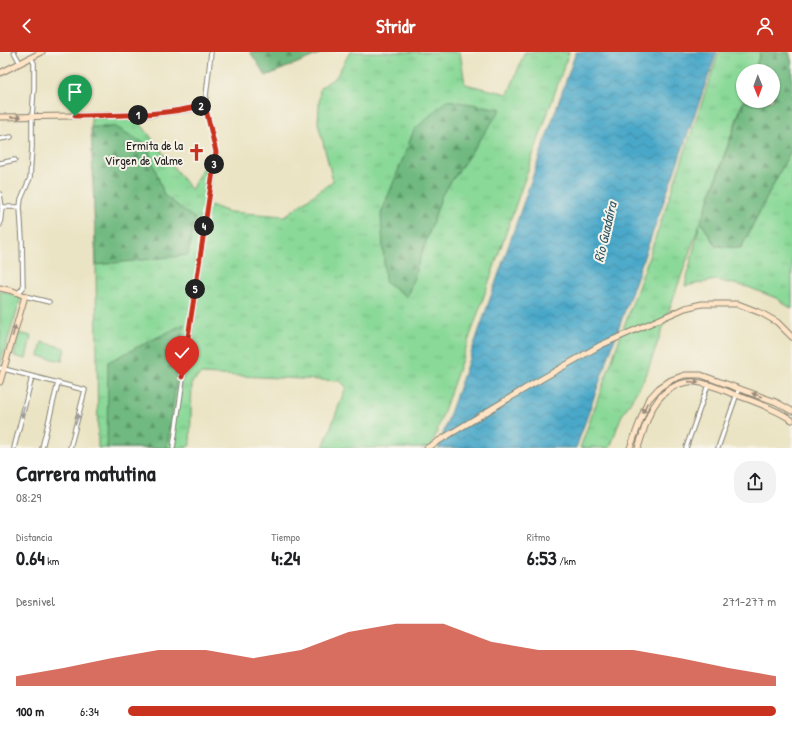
<!DOCTYPE html>
<html lang="es">
<head>
<meta charset="utf-8">
<style>
	body { margin:0; font-family:"Patrick Hand",sans-serif; background:#f2f2f2; color:#202124; height:100vh; display:flex; flex-direction:column; font-size:15px; white-space:nowrap }
	* { box-sizing:border-box; margin:0 }
	p { font-size:13px; color:#757577 }
	.icon { flex:none; width:22px; height:22px; fill:none; stroke:currentColor; stroke-width:2; stroke-linecap:round; stroke-linejoin:round }
	.map { position:relative; height:396px; overflow:hidden }
	.details { display:flex; flex-direction:column; background:#fff; flex:1 }
	.details>* { flex:none }
	.needle { width:26px; rotate:179deg }
	.buttons { position:absolute; left:736px; top:12px; display:grid; gap:8px }
	.buttons a { display:grid; place-items:center; width:44px; height:44px; border-radius:50%; background:#fff; box-shadow:0 1px 3px #0004; font-size:20px }
	.pin { position:absolute; display:grid; place-items:center; width:34px; height:34px; color:#fff; margin:-41px -17px; border-radius:50% 50% 50% 0; rotate:-45deg; box-shadow:0 0 4px #0007 }
	.pin .icon { rotate:45deg }
	.km { position:absolute; width:20px; height:20px; margin:-10px; border-radius:50%; background:#222; color:#fff; font-size:11px; line-height:20px; text-align:center }
	.round { display:grid; place-items:center; flex:none; width:42px; height:42px; border-radius:16px; background:#f2f2f2 }
	.headline { display:flex; align-items:center; justify-content:space-between; height:68px; padding:0 16px }
	h1 { font-size:22px; font-weight:700; line-height:30px }
	.stats { display:grid; grid-template-columns:repeat(3,1fr); gap:6px; height:68px; padding:4px 16px }
	.stats div { display:grid; align-content:center }
	.stats b { font-size:20px; font-weight:700 }
	.stats small { font-size:11px; font-weight:400 }
	.stats p { font-size:11px }
	.chart { height:112px; padding:8px 16px }
	.chart p { display:flex; justify-content:space-between }
	.chart svg { width:100%; height:72px; margin-top:4px; fill:#c8321e; opacity:.7 }
	ul { padding:0 16px; list-style:none; font-size:13px }
	li { display:grid; grid-template-columns:64px 48px 1fr; align-items:center; height:30px }
	li i { height:10px; border-radius:5px; background:#c8321e }
	header { display:flex; justify-content:space-between; align-items:center; height:52px; padding:0 16px; background:#c8321e; color:#fff; font-size:18px; font-weight:700 }
	.map>svg:first-child { display:block }
</style>
</head>
<body>
<header><svg class="icon" aria-label="back" viewBox="0 0 24 24"><path d="M15 5l-7 7 7 7"/></svg>Stridr<svg class="icon" aria-label="person" viewBox="0 0 24 24"><circle cx="12" cy="8" r="4"/><path d="M4 21q1-7 8-7t8 7"/></svg></header>
<div class="map">
<svg width="792" height="396" viewBox="0 0 792 396">
	<defs>
		<pattern id="grass-tufts" width="24" height="20" patternUnits="userSpaceOnUse"><rect width="24" height="20" fill="#8ad998"/><path d="M3 7l-1-3M5 7V3M7 7l1-3M15 17l-1-3M17 17v-4M19 17l1-3" fill="none" stroke="#76ba82"/></pattern>
		<pattern id="forest-firs" width="22" height="20" patternUnits="userSpaceOnUse"><rect width="22" height="20" fill="#6fb980"/><path d="M5 1l3.5 6h-7zM16 11l3.5 6h-7z" fill="#5a9668"/></pattern>
		<pattern id="water-waves" width="16" height="10" patternUnits="userSpaceOnUse"><rect width="16" height="10" fill="#4aa8c9"/><path d="M0 5q4-4 8 0t8 0" fill="none" stroke="#3d88a2"/></pattern>
	</defs>
	<rect width="100%" height="100%" fill="#f7f3e8"/>
	<filter id="ink" filterUnits="userSpaceOnUse"><feTurbulence type="fractalNoise" baseFrequency=".025" numOctaves="2"/><feDisplacementMap in="SourceGraphic" scale="8" xChannelSelector="R" yChannelSelector="G"/><feConvolveMatrix kernelMatrix="1 2 1 2 8 2 1 2 1" color-interpolation-filters="sRGB"/></filter>
	<filter id="wash" filterUnits="userSpaceOnUse"><feTurbulence type="fractalNoise" baseFrequency=".012" numOctaves="4" result="noise"/><feDisplacementMap in="SourceGraphic" scale="16" xChannelSelector="R" yChannelSelector="G"/><feGaussianBlur stdDeviation="0.9" result="paint"/><feColorMatrix in="noise" values="0 0 0 0 0 0 0 0 0 0 0 0 0 0 0 0 0 1.4 0 .05"/><feComposite in="paint" operator="in"/></filter>
	<g filter="url(#wash)">
		<rect width="100%" height="100%" fill="#ebe4c4"/>
		<path fill="url(#grass-tufts)" stroke="#537a5a" d="M350,0H460L465,32L508,42L525,0H569L431,396H323L346,335L340,329L201,322L192,330L190,393L186,396H98L96,213L91,64L134,63L191,138L214,94L208,152L229,160L285,164L333,129L318,71L320,36L336,25Z
			M719,0H759L760,2L754,19H743V49L701,170L716,194L741,196L792,96V257L776,246L748,235L716,228L685,234L700,171L645,326L621,365L610,396H580L644,219Z"/>
		<path fill="url(#forest-firs)" stroke="#466a4e" d="M250,0H324L266,24Z
			M759,0H789L792,11V96L741,196L716,194L701,170L744,49H773V19H754L760,3Z
			M447,48L501,57L442,143L407,245L385,229L381,162L414,78Z
			M91,75H116L147,93L164,143L195,167L188,203L96,213Z
			M184,272L167,396H107L108,310Z"/>
		<path fill="#8ad998" stroke="#537a5a" d="M0,238L21,246L0,313Z
			M19,281L31,284L26,307L14,304Z
			M42,290L65,296L62,309L39,304Z"/>
		<path fill="url(#water-waves)" stroke="#336272" d="M576,0H717L576,396H438Z"/>
	</g>
	<g filter="url(#ink)">
		<g fill="none" stroke-linecap="round" stroke-linejoin="round">
			<defs>
				<path id="street" d="M14,0L20,11
					M0,87L11,85
					M0,111L15,108
					M0,142L2,155L0,173
					M1,155H20
					M18,241L23,236L22,187L20,155L21,147L30,126L32,95V65L34,36V11L31,6
					M25,244L49,250
					M0,316L85,338L70,396
					M14,396L32,325
					M42,396L58,331
					M173,396L216,100L205,53L211,0
					M686,396L708,333
					M718,396L739,336"/>
				<path id="secondary" d="M0,21L42,0
					M0,65L144,63L189,57L205,53
					M0,236L13,239L25,244L0,330
					M427,396L531,333L601,293L685,256L702,252H738L761,261L777,270L792,285
					M630,396L648,348L659,336L671,328L685,323H701L776,350L792,359
					M638,396C646,372 651,344 677,333C683,331 689,329 695,330C708,331 721,337 733,342C754,349 773,356 792,368"/>
			</defs>
			<use href="#street" stroke="#848070" stroke-width="5.5"/>
			<use href="#secondary" stroke="#848070" stroke-width="7"/>
			<use href="#street" stroke="#fff" stroke-width="3.5"/>
			<use href="#secondary" stroke="#ffe4c6" stroke-width="5"/>
		</g>
		<defs><path id="oneway-solid" d="M-6-.8H1V-3.2L6.5 0L1 3.2V.8H-6Z"/></defs>
		<g fill="#998a7a">
			<use href="#oneway-solid" transform="translate(16 65) rotate(-1)"/>
			<use href="#oneway-solid" transform="translate(14 279) rotate(-74)"/>
			<use href="#oneway-solid" transform="translate(694 330) rotate(4)"/>
			<use href="#oneway-solid" transform="translate(757 343) rotate(-160)"/>
			<use href="#oneway-solid" transform="translate(645 356) rotate(113)"/>
		</g>
		<g fill="#999">
			<use href="#oneway-solid" transform="translate(23 360) rotate(104)"/>
			<use href="#oneway-solid" transform="translate(77 367) rotate(-75)"/>
		</g>
	</g>
	<g fill="none" stroke-linecap="round" stroke-linejoin="round" filter="url(#ink)">
		<defs>
			<path id="route" d="M75,64C119,63 162,64 205,53L216,100L182,325"/>
		</defs>
		<use href="#route" stroke="#fff" stroke-width="8"/>
		<use href="#route" stroke="#c8321e" stroke-width="5"/>
	</g>
	<defs>
		<symbol id="church-bare" viewBox="-9 -9 18 18"><path d="M-1.2-6h2.4v3.5h3.3v2.4h-3.3V6h-2.4V-.1h-3.3v-2.4h3.3Z" fill="#c8321e" stroke="#f7f3e8" stroke-width="2.5" paint-order="stroke"/></symbol>
	</defs>
	<g fill-rule="evenodd">
		<use href="#church-bare" x="184" y="88" width="25" height="25"/>
	</g>
	<g text-anchor="middle" stroke-width="4" stroke-linejoin="round" paint-order="stroke">
		<g font-size="13" fill="#1c1c1c" stroke="#f7f3e8" text-anchor="end">
			<text x="183" y="98">Ermita de la<tspan x="183" dy="15">Virgen de Valme</tspan></text>
		</g>
		<g font-size="14" font-style="italic" fill="#315b6a" stroke="#f7f3e8">
			<text transform="translate(605 180) rotate(-77)" y="5">Río Guadaíra</text>
		</g>
	</g>
</svg>
<div class="buttons">
<a><svg class="needle" viewBox="-14 -14 28 28"><path d="M0-13l5 13h-10z" fill="#e53935"/><path d="M0 13l5-13h-10z" fill="#757577"/></svg></a>
</div>
<div class="pin" style="left:75px;top:64px;background:#1e9e55"><svg class="icon" aria-label="arrive" viewBox="0 0 24 24"><path d="M6 21V4h12l-3 4 3 4H6"/></svg></div>
<div class="pin" style="left:182px;top:325px;background:#d93025"><svg class="icon" aria-label="check" viewBox="0 0 24 24"><path d="M5 12l5 5 9-10"/></svg></div>
<b class="km" style="left:138px;top:63px">1</b>
<b class="km" style="left:201px;top:54px">2</b>
<b class="km" style="left:214px;top:112px">3</b>
<b class="km" style="left:204px;top:174px">4</b>
<b class="km" style="left:195px;top:237px">5</b>
</div>
<section class="details">
<div class="headline"><div><h1>Carrera matutina</h1><p>08:29</p></div><a class="round"><svg class="icon" aria-label="share" viewBox="0 0 24 24"><path d="M12 15V3M7 8l5-5 5 5M5 13v7h14v-7"/></svg></a></div>
<div class="stats">
<div><p>Distancia</p><b>0.64<small> km</small></b></div>
<div><p>Tiempo</p><b>4:24</b></div>
<div><p>Ritmo</p><b>6:53<small> /km</small></b></div>
</div>
<div class="chart"><p><span>Desnivel</span>271–277 m</p>
<svg viewBox="0 0 160 44" preserveAspectRatio="none"><path d="M0 44V38L10 33L20 27L30 22L40 22L50 27L60 22L70 11L80 6L90 6L100 17L110 22L120 22L130 22L140 27L150 33L160 38V44z"/></svg>
</div>
<ul>
<li><b>100 m</b>6:34<i style="width:100%"></i></li>
</ul>
</section>
</body>
</html>
